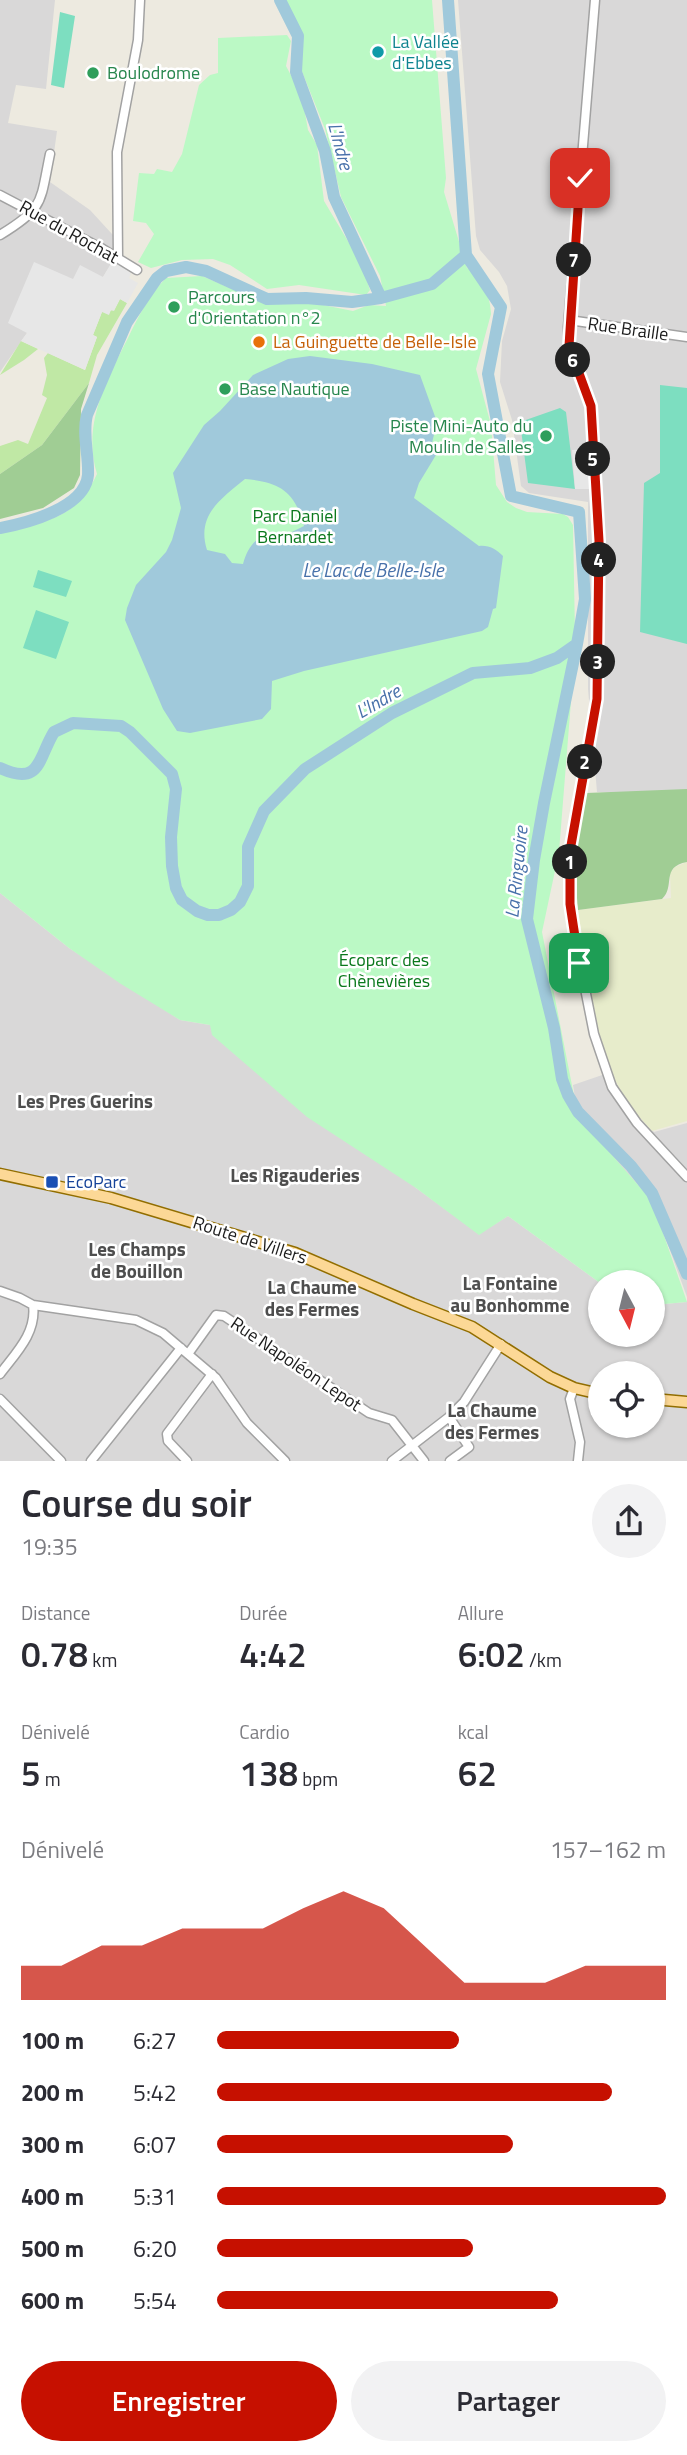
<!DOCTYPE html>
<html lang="fr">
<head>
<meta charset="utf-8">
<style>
	body { margin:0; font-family:"Titillium Web",sans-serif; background:#f2f2f3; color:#2b2b33; height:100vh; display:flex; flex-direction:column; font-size:26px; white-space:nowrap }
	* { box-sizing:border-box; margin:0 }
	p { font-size:23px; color:#7c7c81 }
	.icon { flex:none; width:38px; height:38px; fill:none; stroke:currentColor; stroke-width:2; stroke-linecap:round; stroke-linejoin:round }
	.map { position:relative; height:1461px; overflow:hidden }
	.panel { display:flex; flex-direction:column; background:#fff; flex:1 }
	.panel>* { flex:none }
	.needle { width:46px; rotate:173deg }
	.controls { position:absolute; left:588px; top:1270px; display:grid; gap:14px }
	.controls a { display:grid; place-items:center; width:77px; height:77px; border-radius:50%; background:#fff; box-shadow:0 2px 5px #0004; font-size:35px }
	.pin { position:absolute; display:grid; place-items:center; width:60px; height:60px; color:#fff; margin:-30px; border-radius:14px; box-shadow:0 4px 10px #0006 }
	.km { position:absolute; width:35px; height:35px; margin:-18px; border-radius:50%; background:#222; color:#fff; font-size:19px; line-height:35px; text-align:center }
	.round { display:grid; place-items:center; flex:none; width:74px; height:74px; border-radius:37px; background:#f2f2f3 }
	.summary { display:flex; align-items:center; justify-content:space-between; height:119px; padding:0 21px }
	h1 { font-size:38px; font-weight:600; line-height:52px }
	.metrics { display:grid; grid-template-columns:repeat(3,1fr); gap:10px; height:119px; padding:7px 21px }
	.metrics div { display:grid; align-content:center }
	.metrics b { font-size:35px; font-weight:600 }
	.metrics small { font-size:19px; font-weight:400 }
	.metrics p { font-size:19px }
	.chart { height:196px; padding:14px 21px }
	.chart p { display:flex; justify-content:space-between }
	.chart svg { width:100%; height:126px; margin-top:7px; fill:#c61000; opacity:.7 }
	.action { display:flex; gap:14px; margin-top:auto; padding:14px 21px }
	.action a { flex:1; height:80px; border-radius:42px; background:#c61000; color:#fff; font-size:28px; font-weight:600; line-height:80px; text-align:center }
	.action a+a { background:#f2f2f3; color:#2b2b33 }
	ul { padding:0 21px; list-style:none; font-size:23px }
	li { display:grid; grid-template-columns:112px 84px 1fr; align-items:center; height:52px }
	li i { height:18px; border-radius:9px; background:#c61000 }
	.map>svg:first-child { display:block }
</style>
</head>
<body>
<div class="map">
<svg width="687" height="1461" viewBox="0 0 687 1461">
	<rect width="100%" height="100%" fill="#edeae0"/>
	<path fill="#d9d8d8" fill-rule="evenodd" d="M0,0H55L46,89L16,85L8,123L57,131L50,182L90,210L123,246L103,277L73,280L27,333L0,372Z
		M458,0H687V797L597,792L588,689V502L529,493L521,486L512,420L500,382L502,341L511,309L507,286L499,272L480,250L476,236Z
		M0,893L69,948L180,1020L210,1025L416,1188L479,1234L508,1216L600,1283V1335H653V1305L687,1302V1461H0ZM600,1374H653V1426H600Z
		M611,1072L629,1107L654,1132L687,1123V1297L652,1201L578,1117L573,1085Z"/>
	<path fill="#e7eccb" d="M687,862V1121L652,1131L631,1108L613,1077L599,1033L585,962L578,910L671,898L670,873L675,867Z"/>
	<path fill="#c0e8a5" d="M120,299L127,303L97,355L89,383L42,445L0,474V446L18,440L28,444L47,398L42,395L47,375L44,358L48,353L85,370L97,337L93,335L102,312L114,310Z
		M21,341L38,349L24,360L0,375Z"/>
	<path fill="#a0cd94" d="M89,383L81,409L80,475L74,488L43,508L0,519V474L42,445Z
		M687,789V862C660,867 676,886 662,899L578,910L574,861L586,793Z"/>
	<path fill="#bbf9c5" d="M284,0H432L446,178L444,192L467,268C482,273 491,299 491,314L476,369L491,425L496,485L507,502L516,508L527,512L563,514L568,517L573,525L575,634L572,641L575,651L559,852L542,932L578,1116L652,1201L687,1302L653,1305V1283H600L508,1216L479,1235L416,1188L307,1117L212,1035L210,1025L180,1020L121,984L69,948L0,893V529C46,523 76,519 97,474C82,425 106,381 128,338C138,317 149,295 166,278L202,276L265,303H313L353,311L369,305L386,306L380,276L341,197L325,129L299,64L301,32L289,16Z
		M287,35L291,41L286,66L302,96L308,130L317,145L324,201L361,263L370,290L366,295L299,285L267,289L230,265L213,259L182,260L151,268L138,262L154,234L146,223L133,221L139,173L154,174L157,169L172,172L182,154L199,85L210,75L218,73V38Z"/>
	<path fill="#7ddec0" d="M60,12L75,16L64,88L51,85Z
		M660,385L687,388V644L640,632L644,483L660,473Z
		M560,408L566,412L575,489L528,483L520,422Z
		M38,570L72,581L66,597L33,587Z
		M36,610L69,622L56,659L23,648Z"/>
	<path fill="#e7e7e7" d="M113,260L131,273L129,278L138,283L127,303L120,299L114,311L111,310L109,315L102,312L93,335L97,337L85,370L21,341L27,333L8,323L34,262L73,279L80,265L103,277Z
		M588,449L591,489H575L572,450Z"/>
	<path fill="#a0c9db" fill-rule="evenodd" d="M310,356L372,364L420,375L437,422L432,443L436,455L419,483L414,498L479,546C489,545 496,549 503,556L496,608L493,609L488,627L482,631L304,671L272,681L271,709L262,719L190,733L177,731L163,709L125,620L127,608L136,585L166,552L172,540L181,508L173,473L204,425L220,411L253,375L288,359ZM245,479C279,482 295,491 304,526L288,534L269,537L265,533C253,542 247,549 243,564L232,563L225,554L207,550C196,515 221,499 245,479Z"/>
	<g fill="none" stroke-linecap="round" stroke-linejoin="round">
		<path stroke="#a0c9db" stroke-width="12" d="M381,298L432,284L466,255
			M0,528C27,523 85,508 88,475C89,455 82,434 87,415L127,322L157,278L166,271L186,267L206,271L267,299L306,298L352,302L381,298L334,197L325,151L296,72L298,36L280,0
			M577,644L544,803L534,860L527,919L554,1028L562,1079L568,1095L578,1112L631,1166L652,1193L687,1274
			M0,768C41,787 38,758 54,732L73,723L121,726L130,732L172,774L176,789L171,837L172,866L176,888L182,900L197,911L208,915H219L231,910L240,902L248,886V847L264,811L305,769L392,713L473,673L530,668L557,658L577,644L585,599L579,512L511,496L488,374L501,307L466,255L448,0"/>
		<defs>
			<path id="minor" d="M595,0L568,327L569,346L591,406L599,541L597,700L570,851L571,904L574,933L594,1034L612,1087L637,1123L687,1177
				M0,195L101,248L137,270
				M0,235C45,208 40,202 50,154
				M118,258L117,152L138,40L140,0
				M569,320L687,337
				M0,1291L20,1298L33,1305L136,1320L163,1333L216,1378L247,1423L285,1461
				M188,1354L216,1315L224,1316L369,1413L392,1420L424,1461
				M0,1374C15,1354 37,1333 33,1305
				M574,1388L570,1399L580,1442L578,1461
				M0,1399L61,1461
				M449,1417L469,1447L450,1461
				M91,1461L181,1348
				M187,1461L168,1441L167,1434L212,1374
				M392,1461L449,1417L464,1402L501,1344"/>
			<path id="major" d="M0,1174L111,1198L295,1253L413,1304L472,1327L550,1377L574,1388L600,1394
				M653,1399L687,1402"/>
		</defs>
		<use href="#minor" stroke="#a2a2a2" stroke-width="11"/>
		<use href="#major" stroke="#926e00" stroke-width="13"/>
		<use href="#minor" stroke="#fff" stroke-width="8"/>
		<use href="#major" stroke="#fcd896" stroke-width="10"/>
	</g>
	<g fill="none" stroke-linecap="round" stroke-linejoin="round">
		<defs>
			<path id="route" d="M579,963L570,904V851L597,699L599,541L591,406L569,346L580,178"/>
		</defs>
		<use href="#route" stroke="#fff" stroke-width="14"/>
		<use href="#route" stroke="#c61000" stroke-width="9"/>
	</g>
	<circle fill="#0f9aa8" stroke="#fff" stroke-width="2.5" cx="378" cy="52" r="7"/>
	<g fill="#2e9e5b" stroke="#fff" stroke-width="2.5">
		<circle cx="93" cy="73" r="7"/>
		<circle cx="174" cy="307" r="7"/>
		<circle cx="225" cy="389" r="7"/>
		<circle cx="546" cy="436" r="7"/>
	</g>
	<circle fill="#e8710a" stroke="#fff" stroke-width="2.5" cx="259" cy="342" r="7"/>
	<rect fill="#1a4fb4" stroke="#fff" stroke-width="2.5" x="45" y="1175" width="14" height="14" rx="3.5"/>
	<g text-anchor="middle" stroke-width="5" stroke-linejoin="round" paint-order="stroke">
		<g font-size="18" fill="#0d838f" stroke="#fff" text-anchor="start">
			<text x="392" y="48">La Vallée<tspan x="392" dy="21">d'Ebbes</tspan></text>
		</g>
		<g font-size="18" fill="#27864d" stroke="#fff" text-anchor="start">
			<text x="107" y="79">Boulodrome</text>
			<text x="188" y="303">Parcours<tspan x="188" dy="21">d'Orientation n°2</tspan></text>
			<text x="239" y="395">Base Nautique</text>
			<text x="532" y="432" text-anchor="end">Piste Mini-Auto du<tspan x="532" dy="21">Moulin de Salles</tspan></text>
		</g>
		<g font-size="18" fill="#1b1b1b" stroke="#fff">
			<text transform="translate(69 232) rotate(29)" y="6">Rue du Rochat</text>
			<text transform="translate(628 329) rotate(8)" y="6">Rue Braille</text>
			<text transform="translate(250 1240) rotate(18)" y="6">Route de Villers</text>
			<text transform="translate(296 1364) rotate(34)" y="6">Rue Napoléon Lepot</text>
		</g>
		<g font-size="18" fill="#c56008" stroke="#fff" text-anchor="start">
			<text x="273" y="348">La Guinguette de Belle-Isle</text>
		</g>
		<g font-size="18" fill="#0a781c" stroke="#fff">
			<text x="295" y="522">Parc Daniel<tspan x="295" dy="21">Bernardet</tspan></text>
			<text x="384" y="966">Écoparc des<tspan x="384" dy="21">Chènevières</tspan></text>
		</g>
		<g font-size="18" fill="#164399" stroke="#fff" text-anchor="start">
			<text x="66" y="1188">EcoParc</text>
		</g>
		<g font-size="19" font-style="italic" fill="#4871aa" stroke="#fff">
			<text transform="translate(341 146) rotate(75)" y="7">L'Indre</text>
			<text x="373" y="577">Le Lac de Belle-Isle</text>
			<text transform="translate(378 701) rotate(-30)" y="7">L'Indre</text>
			<text transform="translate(516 872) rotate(-84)" y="7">La Ringuoire</text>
		</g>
		<g font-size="19" font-weight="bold" fill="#4e4e4e" stroke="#fff">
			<text x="85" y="1108">Les Pres Guerins</text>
			<text x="295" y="1182">Les Rigauderies</text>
			<text x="137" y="1256">Les Champs<tspan x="137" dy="22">de Bouillon</tspan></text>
			<text x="510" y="1290">La Fontaine<tspan x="510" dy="22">au Bonhomme</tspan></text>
			<text x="312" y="1294">La Chaume<tspan x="312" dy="22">des Fermes</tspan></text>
			<text x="492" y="1417">La Chaume<tspan x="492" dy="22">des Fermes</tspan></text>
		</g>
	</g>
</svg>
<div class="controls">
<a><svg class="needle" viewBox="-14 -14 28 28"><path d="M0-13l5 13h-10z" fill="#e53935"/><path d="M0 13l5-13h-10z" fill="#7c7c81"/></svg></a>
<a><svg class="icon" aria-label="locate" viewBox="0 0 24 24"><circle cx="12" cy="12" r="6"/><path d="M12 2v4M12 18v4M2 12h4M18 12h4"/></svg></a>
</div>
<div class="pin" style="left:579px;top:963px;background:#1e9e55"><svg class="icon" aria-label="arrive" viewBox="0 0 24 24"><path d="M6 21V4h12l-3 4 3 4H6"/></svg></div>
<div class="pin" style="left:580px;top:178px;background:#d93025"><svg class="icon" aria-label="check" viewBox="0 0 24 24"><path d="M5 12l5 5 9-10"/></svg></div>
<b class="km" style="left:570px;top:862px">1</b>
<b class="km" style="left:585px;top:762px">2</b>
<b class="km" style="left:598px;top:662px">3</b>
<b class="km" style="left:599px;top:560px">4</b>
<b class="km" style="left:593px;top:459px">5</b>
<b class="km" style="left:573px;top:360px">6</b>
<b class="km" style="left:574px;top:260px">7</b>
</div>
<section class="panel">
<div class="summary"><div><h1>Course du soir</h1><p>19:35</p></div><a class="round"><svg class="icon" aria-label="share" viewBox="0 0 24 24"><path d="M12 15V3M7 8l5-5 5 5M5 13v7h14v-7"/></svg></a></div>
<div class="metrics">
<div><p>Distance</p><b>0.78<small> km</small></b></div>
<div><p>Durée</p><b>4:42</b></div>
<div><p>Allure</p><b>6:02<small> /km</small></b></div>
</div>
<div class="metrics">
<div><p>Dénivelé</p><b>5<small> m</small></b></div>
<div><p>Cardio</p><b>138<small> bpm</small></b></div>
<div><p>kcal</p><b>62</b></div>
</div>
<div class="chart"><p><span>Dénivelé</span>157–162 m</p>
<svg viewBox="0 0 160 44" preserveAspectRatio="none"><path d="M0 44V32L10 32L20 25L30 25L40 19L50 19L60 19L70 12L80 6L90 12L100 25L110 38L120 38L130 38L140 32L150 32L160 32V44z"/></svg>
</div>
<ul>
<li><b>100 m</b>6:27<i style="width:54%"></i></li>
<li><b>200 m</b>5:42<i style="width:88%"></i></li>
<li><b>300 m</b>6:07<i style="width:66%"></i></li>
<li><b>400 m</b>5:31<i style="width:100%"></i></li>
<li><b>500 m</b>6:20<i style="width:57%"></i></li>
<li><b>600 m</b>5:54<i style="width:76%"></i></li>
</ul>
<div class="action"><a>Enregistrer</a><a>Partager</a></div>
</section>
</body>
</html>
